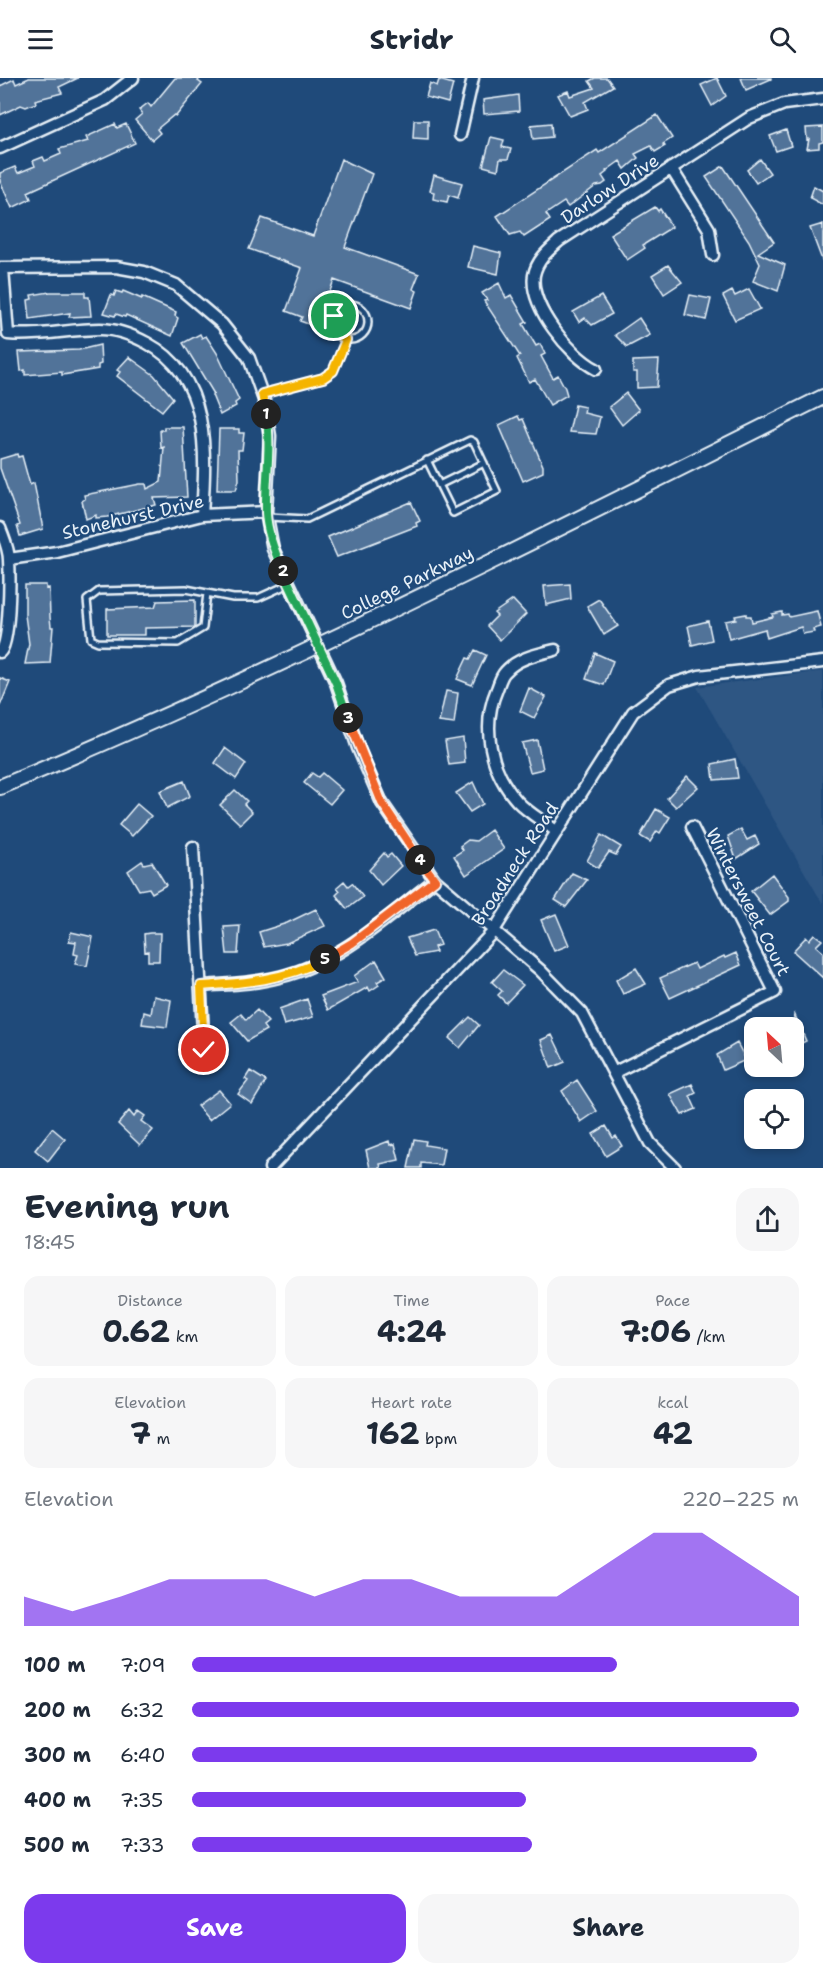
<!DOCTYPE html>
<html lang="en">
<head>
<meta charset="utf-8">
<style>
	body { margin:0; font-family:"Shantell Sans",sans-serif; background:#f6f6f7; color:#1f2937; height:100vh; display:flex; flex-direction:column; font-size:22px; white-space:nowrap }
	* { box-sizing:border-box; margin:0 }
	p { font-size:20px; color:#747a83 }
	.icon { flex:none; width:33px; height:33px; fill:none; stroke:currentColor; stroke-width:2; stroke-linecap:round; stroke-linejoin:round }
	.map { position:relative; height:1090px; overflow:hidden }
	.panel { display:flex; flex-direction:column; background:#fff; flex:1 }
	.panel>* { flex:none }
	.needle { width:39px; rotate:334deg }
	.fabs { position:absolute; left:744px; top:939px; display:grid; gap:12px }
	.fabs a { display:grid; place-items:center; width:60px; height:60px; border-radius:12px; background:#fff; box-shadow:0 3px 9px #0003; font-size:30px }
	.pin { position:absolute; display:grid; place-items:center; width:51px; height:51px; color:#fff; margin:-26px; border:3px solid #fff; border-radius:50%; box-shadow:0 2px 6px #0007 }
	.km { position:absolute; width:30px; height:30px; margin:-15px; border-radius:50%; background:#222; color:#fff; font-size:16px; line-height:30px; text-align:center }
	.round { display:grid; place-items:center; flex:none; width:63px; height:63px; border-radius:18px; background:#f6f6f7 }
	.summary { display:flex; align-items:center; justify-content:space-between; height:102px; padding:0 24px }
	h1 { font-size:33px; font-weight:700; line-height:45px }
	.stats { display:grid; grid-template-columns:repeat(3,1fr); gap:9px; height:102px; padding:6px 24px }
	.stats div { display:grid; align-content:center; border-radius:15px; background:#f6f6f7; text-align:center }
	.stats b { font-size:30px; font-weight:700 }
	.stats small { font-size:16px; font-weight:400 }
	.stats p { font-size:16px }
	.chart { height:168px; padding:12px 24px }
	.chart p { display:flex; justify-content:space-between }
	.chart svg { width:100%; height:108px; margin-top:6px; fill:#7c3aed; opacity:.7 }
	.cta { display:flex; gap:12px; margin-top:auto; padding:12px 24px }
	.cta a { flex:1; height:69px; border-radius:18px; background:#7c3aed; color:#fff; font-size:24px; font-weight:700; line-height:69px; text-align:center }
	.cta a+a { background:#f6f6f7; color:#1f2937 }
	ul { padding:0 24px; list-style:none; font-size:20px }
	li { display:grid; grid-template-columns:96px 72px 1fr; align-items:center; height:45px }
	li i { height:15px; border-radius:8px; background:#7c3aed }
	header { display:flex; justify-content:space-between; align-items:center; height:78px; padding:0 24px; background:#fff; font-size:27px; font-weight:700 }
	.map>svg:first-child { display:block }
</style>
</head>
<body>
<header><svg class="icon" aria-label="menu" viewBox="0 0 24 24"><path d="M4 6h16M4 12h16M4 18h16"/></svg>Stridr<svg class="icon" aria-label="search" viewBox="0 0 24 24"><circle cx="10" cy="10" r="6"/><path d="M15 15l6 6"/></svg></header>
<div class="map">
<svg width="823" height="1090" viewBox="0 0 823 1090">
	<rect width="100%" height="100%" fill="#1f4a7a"/>
	<filter id="ink" filterUnits="userSpaceOnUse"><feTurbulence type="fractalNoise" baseFrequency=".0167" numOctaves="2"/><feDisplacementMap in="SourceGraphic" scale="12" xChannelSelector="R" yChannelSelector="G"/><feConvolveMatrix kernelMatrix="1 2 1 2 8 2 1 2 1" color-interpolation-filters="sRGB"/></filter>
	<g filter="url(#ink)">
		<path fill="#2e5683" d="M823,593V826L697,609Z"/>
		<path fill="#517399" stroke="#e8f1f8" stroke-width="1.5" d="M29,0H78L59,9L62,15L35,22L36,25L26,29L21,27L0,37V8L14,1L16,6Z
			M175,0H200L198,3L202,6L176,38L174,37L157,51L160,55L152,62L135,42L142,36L139,32L148,25L151,29Z
			M595,0H607L613,8L585,24L588,31L570,38L558,17L568,13L570,18L594,10L589,3Z
			M717,0L726,18L712,28L701,7Z
			M741,0H771V1L746,12Z
			M439,2L453,6L448,25L426,19L430,5L437,8Z
			M518,17L519,33L484,36L483,22Z
			M657,37L672,60L663,66L665,68L655,74L651,68L635,76L638,80L625,91L620,83L606,93L607,94L602,98L606,104L602,107L596,108L568,129L564,124L546,136L550,142L524,159L520,154L510,157L497,138L597,72L599,75Z
			M414,42H428V61L413,60Z
			M551,45L552,59L533,61L531,47Z
			M115,46L117,50L126,46L135,65L28,114L31,121L12,130L0,103V95L15,89L18,95L35,88L33,83L43,79L45,83L61,76L59,71L88,63L86,59Z
			M823,49V64L819,65V70L807,71L809,61L807,62L806,50Z
			M786,52L791,68L776,73L770,58Z
			M491,59L504,62L502,69L511,71L508,81H500L498,92L483,88Z
			M341,81L372,96L345,169L419,196L413,211L417,213L411,230L334,202L317,249L300,243L302,239L286,233L302,190L249,171L262,140L313,158Z
			M760,81L770,95L756,105L747,92Z
			M723,88L774,164L758,175L785,187L778,213L753,203L760,186L749,163L706,99Z
			M434,97L462,105L458,120L449,117L447,124L433,121L434,114L430,113Z
			M814,108L823,113V127L810,120Z
			M655,129L658,133L660,131L672,149L643,167L645,170L627,182L610,156Z
			M823,146V182H822L810,150Z
			M473,168L501,175L498,196L468,189Z
			M668,187L682,204L664,216L652,197Z
			M499,205L506,220L511,217L527,244L523,246L536,268L540,266L545,276L541,278L553,300L558,297L565,310L567,317L550,327L535,301L529,304L517,280L520,278L484,223L487,222L482,215Z
			M749,211L760,231L735,242L723,218L732,213L735,218Z
			M116,213L122,215L123,213L142,221V219L176,234L175,238L178,240L172,258L126,237L125,239L116,236L115,238L104,235L111,217L114,218Z
			M50,214H85V219H89L91,238L69,239L70,235L30,241L28,222L32,221L31,217Z
			M690,217L711,221L706,242L685,237Z
			M601,218L612,236L592,247L585,240L579,244L573,234Z
			M639,240L650,257L627,269L615,257Z
			M200,256L202,260L206,258L217,275L239,322L235,325L236,328L220,337L212,317L214,316L183,265Z
			M100,267L101,286L98,287V291L62,297V294L25,297V292L21,293L19,274L79,272Z
			M129,279L154,297L173,320L162,333L117,298L120,294L117,292Z
			M659,282L657,309L637,310V294H633V283Z
			M626,315L639,332L622,347L609,329Z
			M575,327L585,329L584,335L600,339L596,356L569,354Z
			M518,338L520,342L523,341L543,388V394L523,403L499,347Z
			M164,349H183L187,419L154,420L156,427L107,439L96,440V437L86,441L82,423L85,421L84,417L140,406H146L147,411L161,404L164,369L161,370L160,352H164Z
			M219,351H239V355H244L242,372H238L239,402L236,412H217Z
			M17,376L18,379L22,378L30,407L34,405L43,451L20,458L17,448L20,447L0,390V381Z
			M411,424L420,443L416,445L417,448L337,479L328,459Z
			M570,506L571,521L546,527L544,508Z
			M25,507H46V511L49,510L50,539L51,549H53L50,585L25,586L29,566L25,537Z
			M599,521L618,548L604,557L587,528Z
			M195,522V549L145,550V557H107V531L155,529L157,523Z
			M513,522L526,536L500,562L487,548L497,538L494,535Z
			M817,533L821,549L813,551L814,554L803,556L801,549L767,560L765,551L729,561L725,543L736,541L735,538L746,536V538H751L752,544L773,539L772,536L782,534V537L788,536L789,539Z
			M708,543L712,562L692,567L688,548Z
			M475,572L486,577L472,607L457,601L467,580L470,581Z
			M595,575L613,583L604,607L586,601Z
			M0,600L10,604L0,628Z
			M529,610L546,619L534,640L520,633Z
			M446,613L458,615L454,646L439,644Z
			M463,660L465,685L449,687L445,663Z
			M537,662L543,691L530,694L522,665Z
			M225,670L246,686L236,701L215,685Z
			M735,681L738,700L714,702L712,686Z
			M312,695L318,699L322,695L342,712L330,726L304,705Z
			M687,698L698,709L676,729L667,720Z
			M184,703L190,718L167,730L160,713Z
			M473,704L483,726L470,734L456,715Z
			M235,712L247,723L244,726L252,734L240,746L220,727Z
			M137,726L151,738L132,758L119,747Z
			M656,731L670,739L660,755L657,753L650,764L640,758Z
			M741,751L747,762L755,758L759,766L736,781L728,758Z
			M491,752L504,771L466,797L454,778L463,772L460,768L468,762L476,763Z
			M601,757L621,769L616,777L609,774L598,790L587,783Z
			M384,775L387,779L391,776L401,788L381,807L369,792Z
			M142,783L144,786L152,784L166,807L152,815L149,810L139,812L128,793Z
			M572,795L587,802L566,829L555,822Z
			M772,796L789,819V823L770,837L751,813Z
			M344,803L348,808L352,805L363,819L347,831L336,817L340,813L337,809Z
			M316,831L325,848L287,865L264,869L259,854L287,845Z
			M556,836L569,867L554,873L541,842Z
			M240,848L238,876H227L224,849Z
			M434,852L440,867L434,869L436,874L415,878L407,860Z
			M71,854L93,859L87,888L75,886L78,877L74,876L76,864L69,863Z
			M150,855H160L159,883H148V873L145,874L144,856Z
			M814,856L822,862L816,868L823,874V900L793,873L806,859L809,862Z
			M736,875L741,887L670,920L660,900L694,885L697,891L724,878L725,880Z
			M376,882L386,899L377,904L379,907L370,913L368,909L328,932L321,918L358,904L354,898Z
			M636,890L646,906L623,916L616,902Z
			M503,892L523,907L506,925L498,917L502,913L492,904Z
			M154,918L171,922L167,949L142,946L144,934L151,936Z
			M307,921L313,939L284,947L279,931Z
			M257,932L268,944L263,948L266,952L247,963L231,944L241,936L246,942Z
			M794,935L806,963L794,969Z
			M470,939L479,947L460,970L449,960Z
			M552,957L565,984L551,990L541,962Z
			M737,965L746,982L723,992L717,977Z
			M250,993L266,1003L252,1026L238,1016L248,1003L245,1001Z
			M577,1002L597,1033L581,1044L562,1013Z
			M692,1006L696,1015L690,1018L696,1031L682,1037L670,1016Z
			M219,1012L230,1025L209,1042L197,1028Z
			M129,1033L134,1039L138,1033L145,1038L141,1043L153,1052L140,1067L118,1046Z
			M606,1048L613,1060L616,1058L622,1068L606,1078L593,1056Z
			M52,1050L65,1061L48,1083L35,1072Z
			M414,1061L426,1063L425,1067L444,1070L441,1087L421,1085V1090H408Z
			M389,1063L390,1067L395,1066L399,1082L380,1086L381,1090H370L366,1072Z"/>
		<g fill="none" stroke-linecap="round" stroke-linejoin="round">
			<defs>
				<path id="lane" d="M332 244a18 18 0 1 1 36 0a18 18 0 1 1-36 0Z
					M262,316L323,300L333,293L346,262
					M439,407L484,385
					M268,439L307,441L470,362L474,364L497,413L453,435L427,382
					M207,515L203,550L178,565L98,564L91,561L87,522L99,513L186,511L233,520H258L289,506"/>
				<path id="street" d="M460,57L473,0
					M0,70L105,22L133,0
					M671,90L709,151L713,177
					M0,190L116,189L144,194L176,207L222,246L249,280L264,322L270,358L266,434L273,471L336,605L358,670L382,725L435,802L540,892L582,935L650,1065L675,1090
					M3,191L8,256C39,259 69,251 100,251C117,251 132,257 147,265C211,299 206,375 202,437
					M596,291C570,278 529,228 534,197C537,182 548,173 559,163L749,40L784,26L823,21
					M0,450C4,461 9,471 9,482C10,499 10,566 0,574
					M9,481L57,474L202,437L266,434
					M555,572C538,576 517,580 505,594C501,598 499,606 497,611C481,648 490,693 517,723C528,735 545,744 557,754
					M193,769L204,973
					M201,908C227,906 253,906 279,899C339,885 387,839 435,802
					M615,994L775,914L692,749
					M270,1090L493,854L633,634L669,607L699,598L823,584"/>
				<path id="secondary" d="M0,709C281,593 551,454 823,319"/>
			</defs>
			<use href="#lane" stroke="#e8f1f8" stroke-width="10"/>
			<use href="#street" stroke="#e8f1f8" stroke-width="15"/>
			<use href="#secondary" stroke="#e8f1f8" stroke-width="18"/>
			<use href="#lane" stroke="#1f4a7a" stroke-width="5"/>
			<use href="#street" stroke="#1f4a7a" stroke-width="10"/>
			<use href="#secondary" stroke="#1f4a7a" stroke-width="14"/>
		</g>
	</g>
	<g fill="none" stroke-linecap="round" stroke-linejoin="round" filter="url(#ink)">
		<defs>
			<path id="split-1" d="M266,336L262,316L323,300L333,293L346,262L334,252V238"/>
			<path id="split-2" d="M266,336C272,369 265,401 266,435C267,455 275,475 283,493"/>
			<path id="split-3" d="M283,493L336,605L348,640"/>
			<path id="split-4" d="M348,640L382,725L420,782"/>
			<path id="split-5" d="M325,881L352,865L435,802L420,782"/>
			<path id="split-6" d="M204,972L201,908C244,905 285,902 325,881"/>
		</defs>
		<use href="#split-1" stroke="#fff" stroke-width="12"/>
		<use href="#split-2" stroke="#fff" stroke-width="12"/>
		<use href="#split-3" stroke="#fff" stroke-width="12"/>
		<use href="#split-4" stroke="#fff" stroke-width="12"/>
		<use href="#split-5" stroke="#fff" stroke-width="12"/>
		<use href="#split-6" stroke="#fff" stroke-width="12"/>
		<use href="#split-1" stroke="#f5b400" stroke-width="8"/>
		<use href="#split-2" stroke="#22a559" stroke-width="8"/>
		<use href="#split-3" stroke="#22a559" stroke-width="8"/>
		<use href="#split-4" stroke="#f0652b" stroke-width="8"/>
		<use href="#split-5" stroke="#f0652b" stroke-width="8"/>
		<use href="#split-6" stroke="#f5b400" stroke-width="8"/>
	</g>
	<g text-anchor="middle" stroke-width="4.5" stroke-linejoin="round" paint-order="stroke">
		<g font-size="18" fill="#e8f1f8" stroke="#1f4a7a">
			<text transform="translate(610 111) rotate(-33)" y="6">Darlow Drive</text>
			<text transform="translate(133 439) rotate(-13)" y="6">Stonehurst Drive</text>
			<text transform="translate(407 505) rotate(-26)" y="6">College Parkway</text>
			<text transform="translate(515 786) rotate(-57)" y="6">Broadneck Road</text>
			<text transform="translate(748 824) rotate(63)" y="6">Wintersweet Court</text>
		</g>
	</g>
</svg>
<div class="fabs">
<a><svg class="needle" viewBox="-14 -14 28 28"><path d="M0-13l5 13h-10z" fill="#e53935"/><path d="M0 13l5-13h-10z" fill="#747a83"/></svg></a>
<a><svg class="icon" aria-label="locate" viewBox="0 0 24 24"><circle cx="12" cy="12" r="6"/><path d="M12 2v4M12 18v4M2 12h4M18 12h4"/></svg></a>
</div>
<div class="pin" style="left:334px;top:238px;background:#1e9e55"><svg class="icon" aria-label="arrive" viewBox="0 0 24 24"><path d="M6 21V4h12l-3 4 3 4H6"/></svg></div>
<div class="pin" style="left:204px;top:972px;background:#d93025"><svg class="icon" aria-label="check" viewBox="0 0 24 24"><path d="M5 12l5 5 9-10"/></svg></div>
<b class="km" style="left:266px;top:336px">1</b>
<b class="km" style="left:283px;top:493px">2</b>
<b class="km" style="left:348px;top:640px">3</b>
<b class="km" style="left:420px;top:782px">4</b>
<b class="km" style="left:325px;top:881px">5</b>
</div>
<section class="panel">
<div class="summary"><div><h1>Evening run</h1><p>18:45</p></div><a class="round"><svg class="icon" aria-label="share" viewBox="0 0 24 24"><path d="M12 15V3M7 8l5-5 5 5M5 13v7h14v-7"/></svg></a></div>
<div class="stats">
<div><p>Distance</p><b>0.62<small> km</small></b></div>
<div><p>Time</p><b>4:24</b></div>
<div><p>Pace</p><b>7:06<small> /km</small></b></div>
</div>
<div class="stats">
<div><p>Elevation</p><b>7<small> m</small></b></div>
<div><p>Heart rate</p><b>162<small> bpm</small></b></div>
<div><p>kcal</p><b>42</b></div>
</div>
<div class="chart"><p><span>Elevation</span>220–225 m</p>
<svg viewBox="0 0 160 44" preserveAspectRatio="none"><path d="M0 44V32L10 38L20 32L30 25L40 25L50 25L60 32L70 25L80 25L90 32L100 32L110 32L120 19L130 6L140 6L150 19L160 32V44z"/></svg>
</div>
<ul>
<li><b>100 m</b>7:09<i style="width:70%"></i></li>
<li><b>200 m</b>6:32<i style="width:100%"></i></li>
<li><b>300 m</b>6:40<i style="width:93%"></i></li>
<li><b>400 m</b>7:35<i style="width:55%"></i></li>
<li><b>500 m</b>7:33<i style="width:56%"></i></li>
</ul>
<div class="cta"><a>Save</a><a>Share</a></div>
</section>
</body>
</html>
